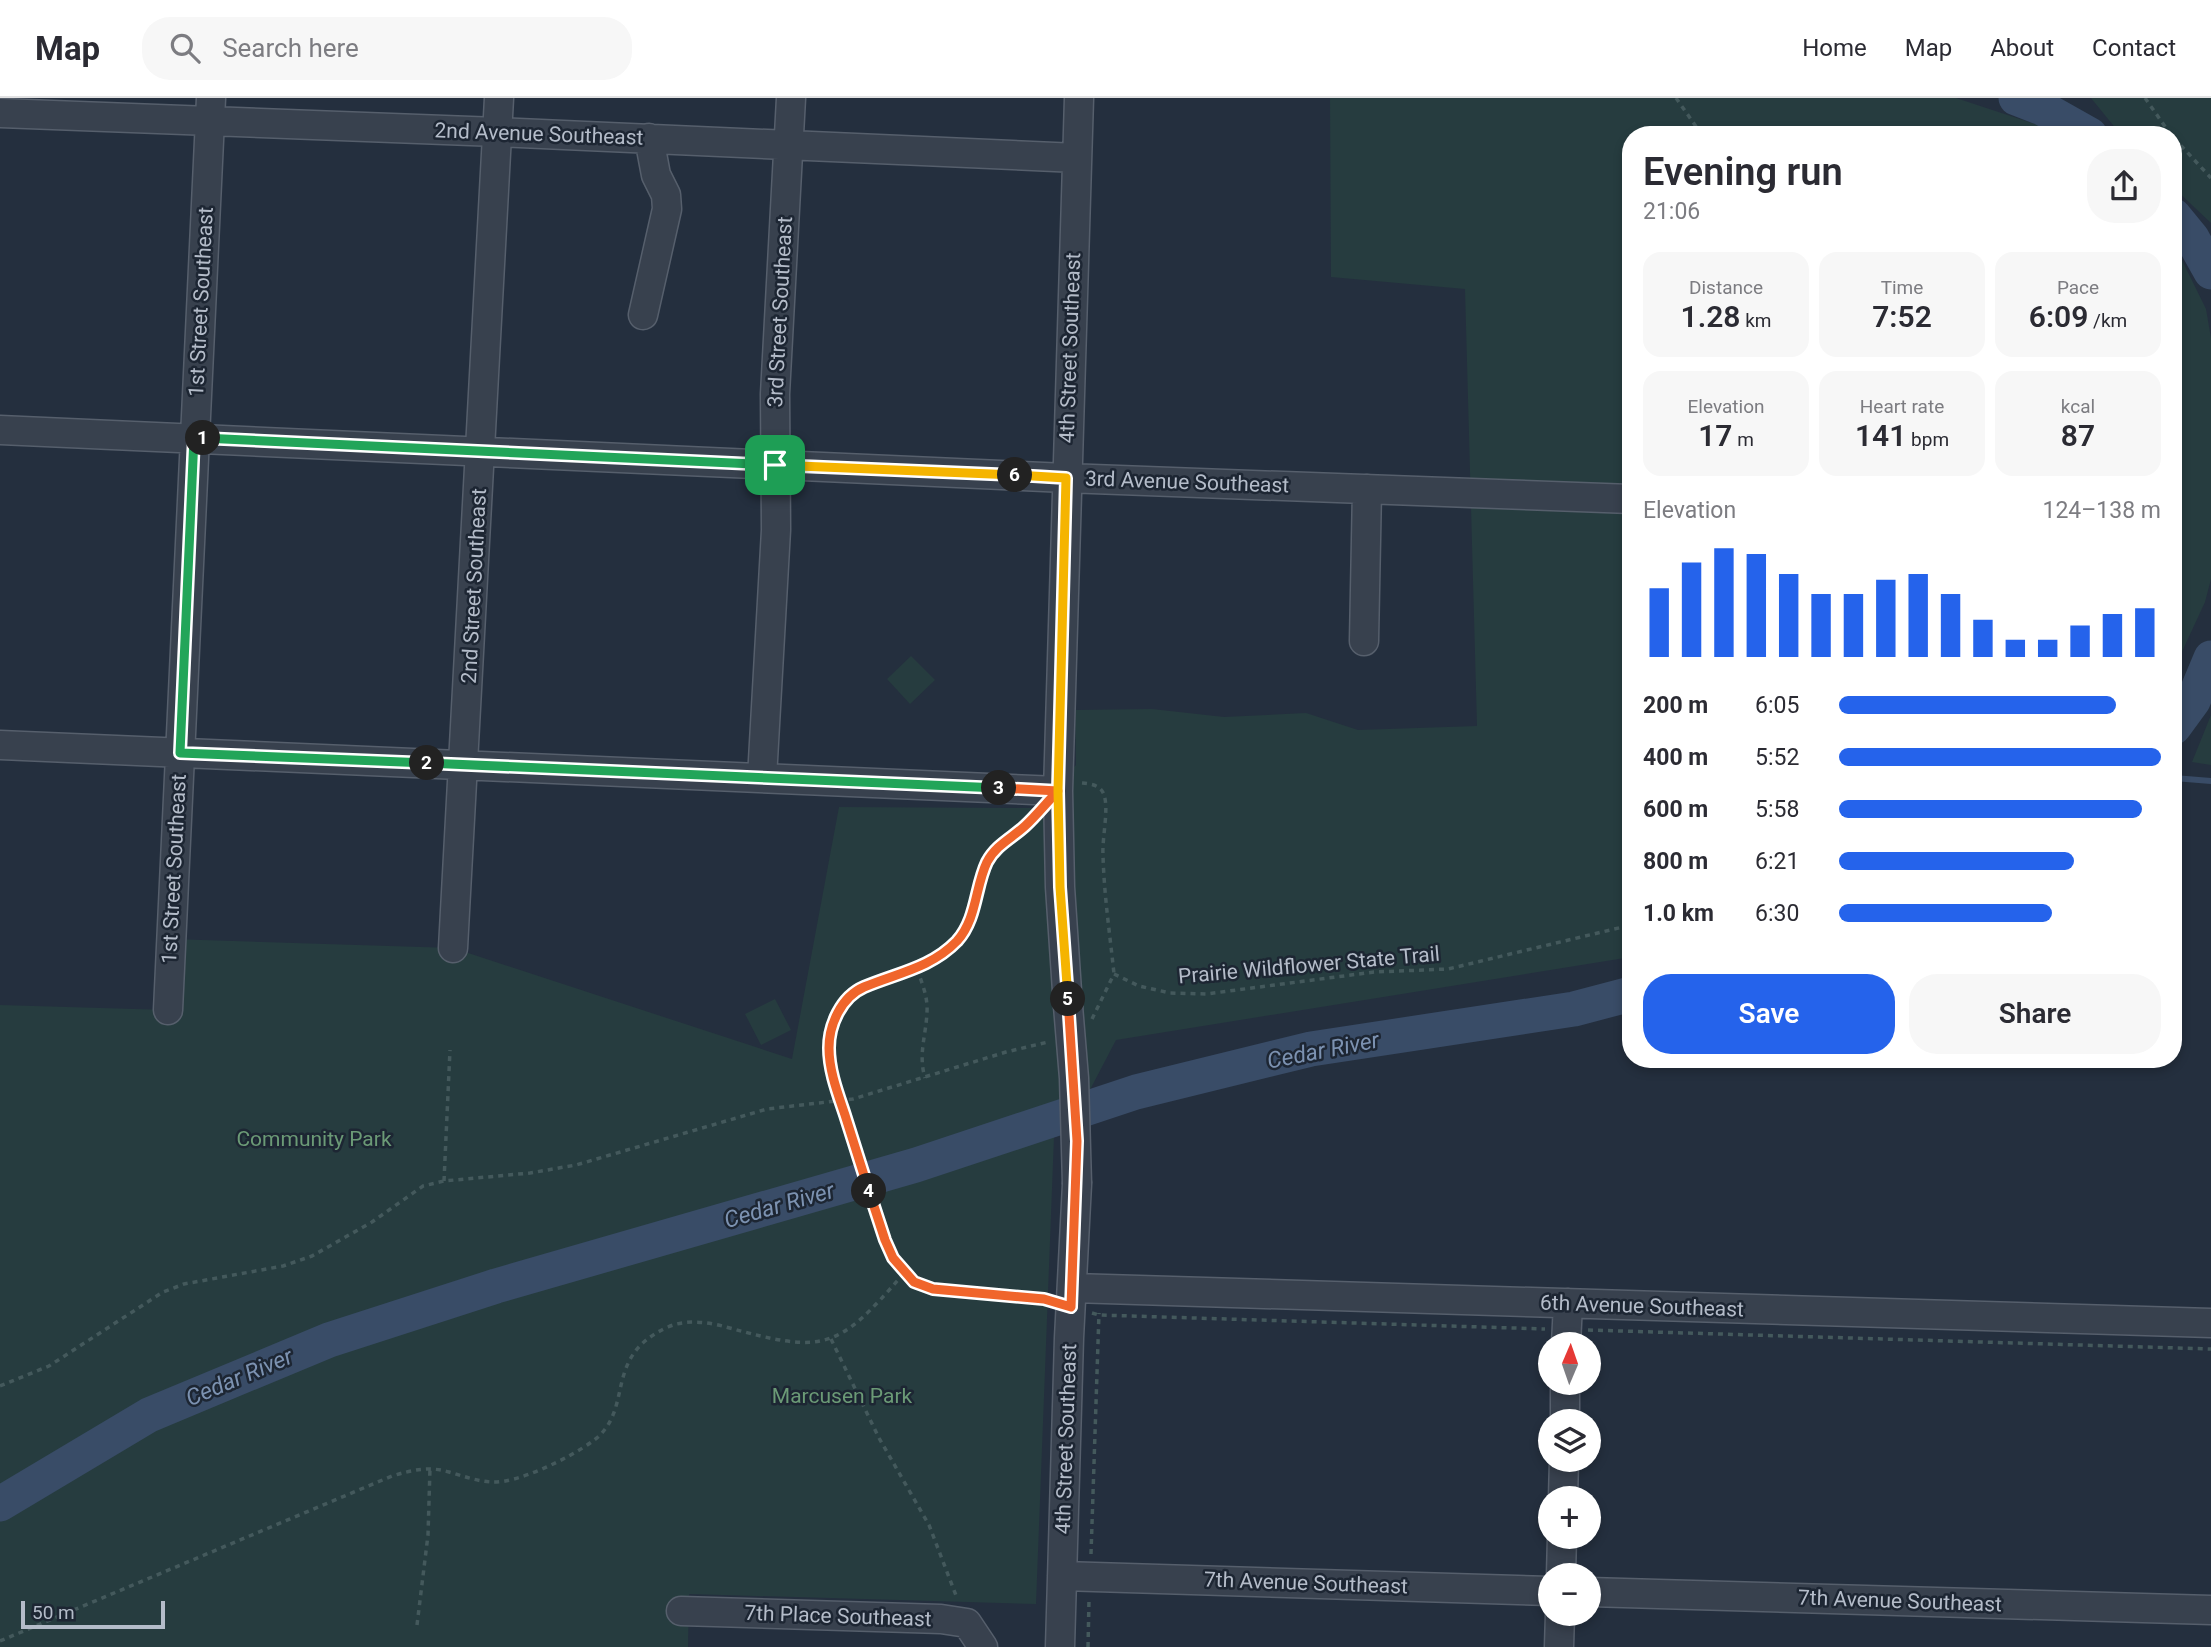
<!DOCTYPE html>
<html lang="en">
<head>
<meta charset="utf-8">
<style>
	body { margin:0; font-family:Roboto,sans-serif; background:#f7f7f7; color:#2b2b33; height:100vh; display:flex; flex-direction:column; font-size:26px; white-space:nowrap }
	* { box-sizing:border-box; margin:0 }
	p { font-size:23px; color:#7c7c81 }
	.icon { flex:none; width:38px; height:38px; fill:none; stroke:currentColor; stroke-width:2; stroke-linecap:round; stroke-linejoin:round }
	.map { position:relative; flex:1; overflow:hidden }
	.side { position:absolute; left:1622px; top:28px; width:560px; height:942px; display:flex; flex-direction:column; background:#fff; border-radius:28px; box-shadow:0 4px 10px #0003 }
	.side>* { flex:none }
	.needle { width:46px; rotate:2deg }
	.tools { position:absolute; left:1538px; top:1234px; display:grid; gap:14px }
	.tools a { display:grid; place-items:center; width:63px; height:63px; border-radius:50%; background:#fff; box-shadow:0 4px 10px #0003; font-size:35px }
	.scale { position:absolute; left:21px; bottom:18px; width:144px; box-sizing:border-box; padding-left:7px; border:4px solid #b4bcc9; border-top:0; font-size:19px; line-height:24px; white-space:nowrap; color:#b4bcc9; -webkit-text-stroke:5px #1d2633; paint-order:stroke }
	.pin { position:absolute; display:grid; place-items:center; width:60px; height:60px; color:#fff; margin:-30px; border-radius:14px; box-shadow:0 4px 10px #0006 }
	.km { position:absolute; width:35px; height:35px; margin:-18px; border-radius:50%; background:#222; color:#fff; font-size:19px; line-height:35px; text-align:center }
	.round { display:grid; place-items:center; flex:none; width:74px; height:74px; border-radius:28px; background:#f7f7f7 }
	.overview { display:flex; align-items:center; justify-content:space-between; height:119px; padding:0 21px }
	h1 { font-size:38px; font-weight:600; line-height:52px }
	.metrics { display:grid; grid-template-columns:repeat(3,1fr); gap:10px; height:119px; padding:7px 21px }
	.metrics div { display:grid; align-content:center; border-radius:18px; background:#f7f7f7; text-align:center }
	.metrics b { font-size:30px; font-weight:600 }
	.metrics small { font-size:19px; font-weight:400 }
	.metrics p { font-size:19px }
	.chart { height:196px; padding:14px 21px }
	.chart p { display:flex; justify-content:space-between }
	.chart svg { width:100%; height:126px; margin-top:7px; stroke:#2563eb; stroke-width:6 }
	.primary-button { display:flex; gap:14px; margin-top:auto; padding:14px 21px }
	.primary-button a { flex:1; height:80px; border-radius:28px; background:#2563eb; color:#fff; font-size:28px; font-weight:600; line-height:80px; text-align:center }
	.primary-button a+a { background:#f7f7f7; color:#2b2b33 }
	ul { padding:0 21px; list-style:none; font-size:23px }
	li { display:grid; grid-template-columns:112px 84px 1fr; align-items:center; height:52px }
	li i { height:18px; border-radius:9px; background:#2563eb }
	header { display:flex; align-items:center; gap:42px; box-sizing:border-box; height:98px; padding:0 35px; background:#fff; border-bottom:2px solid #e1e1e2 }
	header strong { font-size:33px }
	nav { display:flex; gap:38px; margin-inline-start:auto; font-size:24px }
	.search { width:490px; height:63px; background:#f7f7f7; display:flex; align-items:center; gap:18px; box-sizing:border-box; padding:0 24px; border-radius:28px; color:#7c7c81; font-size:26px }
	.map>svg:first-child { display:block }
</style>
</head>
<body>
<header>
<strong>Map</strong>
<div class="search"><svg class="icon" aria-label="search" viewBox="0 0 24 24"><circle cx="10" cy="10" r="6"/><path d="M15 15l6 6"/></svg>Search here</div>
<nav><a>Home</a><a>Map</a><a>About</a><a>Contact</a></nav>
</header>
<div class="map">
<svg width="2211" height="1549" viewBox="0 0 2211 1549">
	<rect width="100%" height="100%" fill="#242f3e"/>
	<path fill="#263c3f" d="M1330,0H1956L2047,30L2056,37H1631V859L1116,942L1081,1009L1055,1013L1036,1506L689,1496L688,1549H0V907L168,912L171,841L453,850L792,961L839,709L1035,710L1076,667L1075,612L1152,611L1224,619L1306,615L1358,632L1477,628L1465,191L1331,179Z
		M2091,0H2211V125L2174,90V37H2121Z
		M2174,146L2206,211L2211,240V481L2205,504L2174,571Z
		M911,558L935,582L910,606L887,581Z
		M2211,617V667L2192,664Z
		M775,901L791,932L761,947L745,916Z"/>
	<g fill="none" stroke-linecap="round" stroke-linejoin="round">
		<path stroke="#394c67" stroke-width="6" d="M2174,680L2211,683"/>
		<path stroke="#394c67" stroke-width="35" d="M2016,0L2042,10L2090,37
			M2174,118L2192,140L2211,174
			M2174,629L2193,603L2211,560
			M0,1406L149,1317L329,1242L496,1188L916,1067L1136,994L1311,951L1574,911L1631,896"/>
		<defs>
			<path id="minor" d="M0,15L497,34L1077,60
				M643,217L667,111L666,97L656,77L649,40
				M0,332L1066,380L1631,401
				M1364,543L1367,391
				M0,647L1058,693
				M762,680L776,432L775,296L791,0
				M453,850L499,0
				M1068,908L1060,789L1058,693L1079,0
				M168,912L211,0
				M1073,1190L2211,1225
				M1566,1246L1568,1205
				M1565,1323V1284
				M1563,1400L1564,1362
				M1561,1477L1562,1438
				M1062,1478L1550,1493
				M1589,1494L2211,1512
				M681,1513L941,1521L967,1525L983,1549
				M1060,1549L1069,1240L1077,1086
				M1559,1549L1560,1516"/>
		</defs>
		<use href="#minor" stroke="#565f6c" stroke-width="31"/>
		<path stroke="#44595c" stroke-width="3.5" stroke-dasharray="5 5" stroke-linecap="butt" d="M1676,0L1702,37
			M2145,0L2171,37
			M2174,40L2211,80
			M1082,685C1091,686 1101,687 1104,697C1109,711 1102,740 1103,757C1104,797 1110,837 1114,876
			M917,871C922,885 928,899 927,914C926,938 918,956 925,980
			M1114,876L1139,888L1170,895L1206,896L1374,874L1448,871L1631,827
			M1092,921L1114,876
			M834,984C808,863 904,901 958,842C978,820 974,787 988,762C1000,743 1019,734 1034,718
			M444,1083L450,952
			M885,1142C892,1157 899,1173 912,1183C941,1203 1011,1193 1047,1202
			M1092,1215L1099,1217L1545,1231
			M1588,1232L2211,1251
			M831,1241L879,1340L929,1427L957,1500
			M0,1288L49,1268L163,1194L184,1186L283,1168L312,1158L372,1124L423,1088L444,1083L530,1075L576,1067L767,1011L853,1001L1006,954L1048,944
			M1091,1456L1099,1215
			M417,1527L428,1437L430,1370
			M0,1543L392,1378C412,1372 429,1368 449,1374C463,1378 476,1383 491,1384C518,1386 571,1359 593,1343C636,1311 601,1259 668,1229C686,1221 708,1224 726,1229C824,1256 837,1253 904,1175
			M1088,1549L1089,1502"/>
		<use href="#minor" stroke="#38414e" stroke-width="28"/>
		<defs>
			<path id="minor-bridge" d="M1068,908L1074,980L1077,1086"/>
		</defs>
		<use href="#minor-bridge" stroke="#565f6c" stroke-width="31" stroke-linecap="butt"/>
		<path stroke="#44595c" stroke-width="3.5" stroke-dasharray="5 5" stroke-linecap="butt" d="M834,984L885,1142"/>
		<use href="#minor-bridge" stroke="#38414e" stroke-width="28"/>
	</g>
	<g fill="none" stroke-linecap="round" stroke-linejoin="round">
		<defs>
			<path id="split-1" d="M203,340L775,367"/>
			<path id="split-2" d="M203,340L194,339L180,655L427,665"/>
			<path id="split-3" d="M427,665L999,690"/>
			<path id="split-4" d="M869,1093C861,1068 853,1043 845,1017C838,996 829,973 829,950C829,927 841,899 864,889C897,875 931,870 957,843C977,821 975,789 987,764C996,747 1012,740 1025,728C1037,717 1047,704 1058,693L999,690"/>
			<path id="split-5" d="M869,1093L885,1142L893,1160L914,1184L933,1191L1044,1201L1071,1209L1077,1043L1068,901"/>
			<path id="split-6" d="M1015,377L1066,380L1058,693L1060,789L1068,901"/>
			<path id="split-7" d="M775,367L1015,377"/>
		</defs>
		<use href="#split-1" stroke="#fff" stroke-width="14"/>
		<use href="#split-2" stroke="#fff" stroke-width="14"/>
		<use href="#split-3" stroke="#fff" stroke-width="14"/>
		<use href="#split-4" stroke="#fff" stroke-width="14"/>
		<use href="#split-5" stroke="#fff" stroke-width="14"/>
		<use href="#split-6" stroke="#fff" stroke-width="14"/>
		<use href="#split-7" stroke="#fff" stroke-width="14"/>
		<use href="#split-1" stroke="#22a559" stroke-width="9"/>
		<use href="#split-2" stroke="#22a559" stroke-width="9"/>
		<use href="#split-3" stroke="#22a559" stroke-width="9"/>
		<use href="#split-4" stroke="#f0652b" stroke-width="9"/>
		<use href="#split-5" stroke="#f0652b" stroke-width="9"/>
		<use href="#split-6" stroke="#f5b400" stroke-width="9"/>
		<use href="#split-7" stroke="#f5b400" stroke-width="9"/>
	</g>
	<g text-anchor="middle" stroke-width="5" stroke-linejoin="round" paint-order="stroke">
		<g font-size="21" fill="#b4bcc9" stroke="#1d2633">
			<text transform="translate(539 36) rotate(2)" y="7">2nd Avenue Southeast</text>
			<text transform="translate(201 204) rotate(-87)" y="7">1st Street Southeast</text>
			<text transform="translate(780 214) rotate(-87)" y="7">3rd Street Southeast</text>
			<text transform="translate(1070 250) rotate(-88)" y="7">4th Street Southeast</text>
			<text transform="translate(1187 384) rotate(2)" y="7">3rd Avenue Southeast</text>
			<text transform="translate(474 488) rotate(-87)" y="7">2nd Street Southeast</text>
			<text transform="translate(174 771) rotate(-87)" y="7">1st Street Southeast</text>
			<text transform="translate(1309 867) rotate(-5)" y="7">Prairie Wildflower State Trail</text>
			<text transform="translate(1642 1208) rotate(2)" y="7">6th Avenue Southeast</text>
			<text transform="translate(1066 1341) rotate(-88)" y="7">4th Street Southeast</text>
			<text transform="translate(1306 1485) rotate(2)" y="7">7th Avenue Southeast</text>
			<text transform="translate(1900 1503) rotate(2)" y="7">7th Avenue Southeast</text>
			<text transform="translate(838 1518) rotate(2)" y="7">7th Place Southeast</text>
		</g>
		<g font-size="21" fill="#6b9a76" stroke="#1d2633">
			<text x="314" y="1048">Community Park</text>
			<text x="842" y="1305">Marcusen Park</text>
		</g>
		<g font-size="23" font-style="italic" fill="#7c92b1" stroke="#1d2633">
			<text transform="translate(1323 952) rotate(-11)" y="8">Cedar River</text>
			<text transform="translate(779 1107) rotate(-16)" y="8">Cedar River</text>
			<text transform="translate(239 1279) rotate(-23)" y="8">Cedar River</text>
		</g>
	</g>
</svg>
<div class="tools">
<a><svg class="needle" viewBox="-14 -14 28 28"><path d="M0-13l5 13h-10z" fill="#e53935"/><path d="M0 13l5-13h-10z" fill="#7c7c81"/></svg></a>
<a><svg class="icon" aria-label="layers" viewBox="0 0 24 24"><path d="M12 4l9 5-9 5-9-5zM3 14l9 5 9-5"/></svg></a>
<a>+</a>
<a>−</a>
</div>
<div class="scale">50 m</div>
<div class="pin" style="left:775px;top:367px;background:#1e9e55"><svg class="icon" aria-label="arrive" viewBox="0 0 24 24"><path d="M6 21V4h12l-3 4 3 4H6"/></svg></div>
<b class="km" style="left:203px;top:340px">1</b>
<b class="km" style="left:427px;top:665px">2</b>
<b class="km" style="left:999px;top:690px">3</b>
<b class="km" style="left:869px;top:1093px">4</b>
<b class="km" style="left:1068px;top:901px">5</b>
<b class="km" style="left:1015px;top:377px">6</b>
<section class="side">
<div class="overview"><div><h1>Evening run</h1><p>21:06</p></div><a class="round"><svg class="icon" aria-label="share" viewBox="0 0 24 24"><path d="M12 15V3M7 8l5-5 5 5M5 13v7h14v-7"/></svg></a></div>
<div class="metrics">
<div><p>Distance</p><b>1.28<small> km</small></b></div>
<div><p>Time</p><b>7:52</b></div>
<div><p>Pace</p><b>6:09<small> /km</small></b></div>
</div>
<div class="metrics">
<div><p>Elevation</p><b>17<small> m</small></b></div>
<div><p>Heart rate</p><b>141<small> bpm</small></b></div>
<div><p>kcal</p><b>87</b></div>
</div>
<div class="chart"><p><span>Elevation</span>124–138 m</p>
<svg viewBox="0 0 160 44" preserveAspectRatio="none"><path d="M5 44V20M15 44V11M25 44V6M35 44V8M45 44V15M55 44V22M65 44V22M75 44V17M85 44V15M95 44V22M105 44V31M115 44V38M125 44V38M135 44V33M145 44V29M155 44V27"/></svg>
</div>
<ul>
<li><b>200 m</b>6:05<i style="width:86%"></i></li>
<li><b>400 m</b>5:52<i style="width:100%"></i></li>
<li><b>600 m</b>5:58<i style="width:94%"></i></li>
<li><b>800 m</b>6:21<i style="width:73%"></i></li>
<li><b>1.0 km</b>6:30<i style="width:66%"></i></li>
</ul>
<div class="primary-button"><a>Save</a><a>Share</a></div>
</section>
</div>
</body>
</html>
